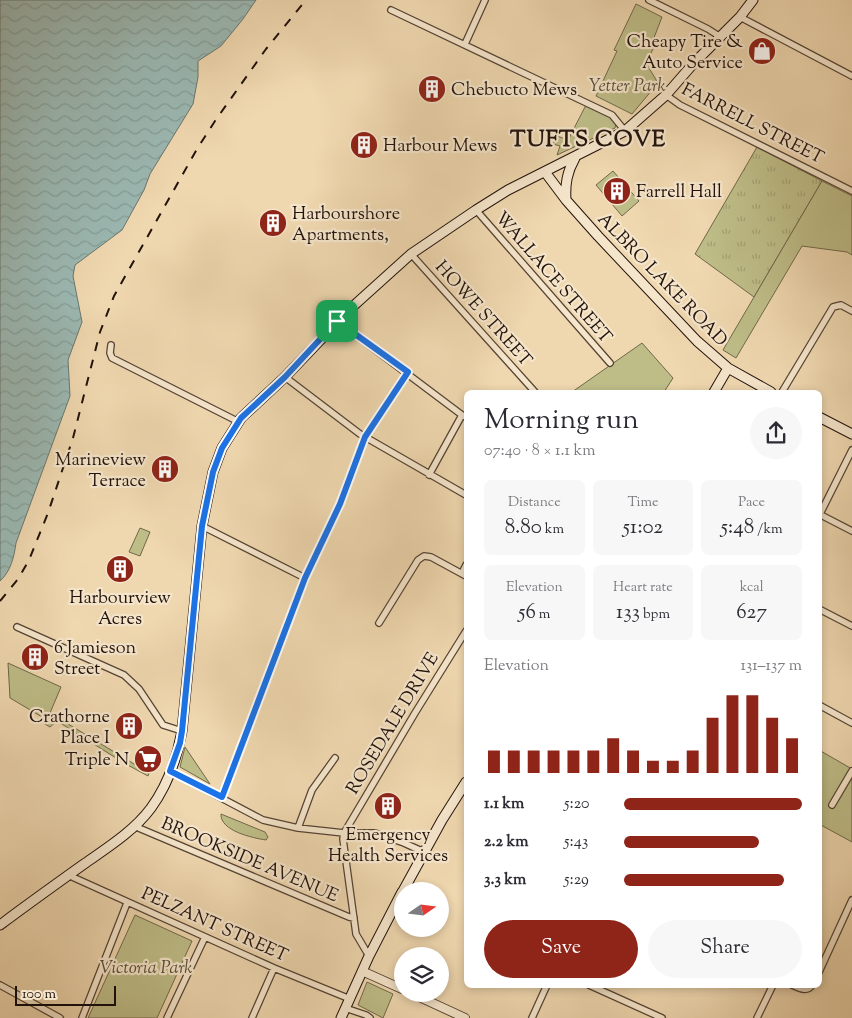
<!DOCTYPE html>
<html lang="en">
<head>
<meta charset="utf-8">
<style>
	body { margin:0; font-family:"Sorts Mill Goudy",serif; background:#f7f7f7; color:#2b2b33; height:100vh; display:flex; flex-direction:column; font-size:19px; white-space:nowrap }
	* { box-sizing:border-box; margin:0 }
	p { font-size:16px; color:#7c7c81 }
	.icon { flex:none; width:28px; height:28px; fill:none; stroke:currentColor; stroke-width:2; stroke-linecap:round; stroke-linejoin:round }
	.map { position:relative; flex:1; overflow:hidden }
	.details { position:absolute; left:464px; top:390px; width:358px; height:598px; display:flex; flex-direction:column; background:#fff; border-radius:8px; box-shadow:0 2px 8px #0003 }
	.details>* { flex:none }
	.needle { width:32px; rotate:76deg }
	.controls { position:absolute; left:394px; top:882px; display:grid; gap:10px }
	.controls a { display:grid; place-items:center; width:55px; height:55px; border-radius:50%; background:#fff; box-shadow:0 2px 8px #0003; font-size:25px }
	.scale { position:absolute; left:15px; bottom:12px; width:101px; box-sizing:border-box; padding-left:5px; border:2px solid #21120b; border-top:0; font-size:14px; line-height:18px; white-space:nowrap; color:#21120b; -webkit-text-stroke:4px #f5e5cb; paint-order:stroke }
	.pin { position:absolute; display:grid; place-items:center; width:42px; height:42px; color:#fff; margin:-21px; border-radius:10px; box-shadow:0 2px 8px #0006 }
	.round { display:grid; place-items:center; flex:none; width:52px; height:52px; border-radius:26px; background:#f7f7f7 }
	.summary { display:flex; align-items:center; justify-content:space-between; height:85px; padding:0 20px }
	h1 { font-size:28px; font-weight:600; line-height:38px }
	.figures { display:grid; grid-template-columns:repeat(3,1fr); gap:8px; height:85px; padding:5px 20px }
	.figures div { display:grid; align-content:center; border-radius:8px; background:#f7f7f7; text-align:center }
	.figures b { font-size:21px; font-weight:600 }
	.figures small { font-size:14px; font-weight:400 }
	.figures p { font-size:14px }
	.chart { height:140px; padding:10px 20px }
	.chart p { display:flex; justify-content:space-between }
	.chart svg { width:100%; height:90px; margin-top:5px; stroke:#8f2418; stroke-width:6 }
	.primary-button { display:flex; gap:10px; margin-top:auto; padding:10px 20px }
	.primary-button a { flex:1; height:58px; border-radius:30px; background:#8f2418; color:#fff; font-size:20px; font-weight:600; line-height:58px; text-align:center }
	.primary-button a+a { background:#f7f7f7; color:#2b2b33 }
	ul { padding:0 20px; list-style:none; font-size:16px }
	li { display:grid; grid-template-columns:80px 60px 1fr; align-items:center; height:38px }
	li i { height:12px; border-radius:6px; background:#8f2418 }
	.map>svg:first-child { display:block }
</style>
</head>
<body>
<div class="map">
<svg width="852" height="1018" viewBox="0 0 852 1018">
	<defs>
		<pattern id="grass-tufts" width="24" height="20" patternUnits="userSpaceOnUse" patternTransform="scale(1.25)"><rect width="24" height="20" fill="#bebd88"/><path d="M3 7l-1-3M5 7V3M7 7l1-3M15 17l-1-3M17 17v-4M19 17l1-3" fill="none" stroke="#a3a174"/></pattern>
		<pattern id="water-waves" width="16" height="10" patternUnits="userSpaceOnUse" patternTransform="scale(1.25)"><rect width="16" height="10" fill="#9bb8b2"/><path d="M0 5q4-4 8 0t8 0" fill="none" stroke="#859d98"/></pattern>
	</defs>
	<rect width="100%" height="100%" fill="#efd7af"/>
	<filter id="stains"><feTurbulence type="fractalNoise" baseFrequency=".004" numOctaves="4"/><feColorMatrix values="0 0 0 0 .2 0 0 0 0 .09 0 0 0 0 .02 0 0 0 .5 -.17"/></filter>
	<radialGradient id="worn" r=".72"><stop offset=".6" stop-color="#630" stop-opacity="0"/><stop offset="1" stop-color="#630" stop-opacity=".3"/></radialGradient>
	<path fill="url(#grass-tufts)" stroke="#70684a" d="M757,147L822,181L754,297L695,254Z"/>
	<path fill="#bebd88" stroke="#70684a" d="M636,4L662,17L652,43L655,45L646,63L658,83L632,114L596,96L617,51L614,50Z
		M586,105L609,116L616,123L615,128L557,155L560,146L553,144L557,136L568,140Z
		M613,171L639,201L622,216L596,185Z
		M822,181L852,196V255L847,252L802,246L736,358L723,350Z
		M642,343L673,378L664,392H572Z
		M140,528L150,532L140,556L129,552Z
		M8,663L61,687L50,713L149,773L148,776L124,763L57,721L50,727L43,723L42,717L10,698Z
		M185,747L210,784L180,767Z
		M819,750L852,769V842L819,824Z
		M221,814L260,830L265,832L268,837L266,840C253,838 220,831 221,814Z
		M135,915L192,941L157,1018H88Z
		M367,982L393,994L383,1018L358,1005Z"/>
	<path fill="url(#water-waves)" stroke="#6a766f" d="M0,0H256L243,19L221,46L198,61V77L193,104L150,174L144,190L122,230L75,265L73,276L82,322L68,360L70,396L16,543C14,557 11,571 0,581Z"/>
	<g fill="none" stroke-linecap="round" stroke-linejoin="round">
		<defs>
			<path id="minor" d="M649,0L708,29L719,36
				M391,10L612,115L625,131
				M740,17L852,76
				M465,44L485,0
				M666,95L680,105L852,191
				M476,210L610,363
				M411,254L535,392
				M337,321L462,415L466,417
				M111,345L110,353L112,358L239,422
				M285,377L360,434L466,495
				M782,392L833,307L841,305L852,311
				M429,475L462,415
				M819,514L852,531
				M819,516L852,450
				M202,526L305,578
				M462,573L466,565
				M819,609L852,626
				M379,623L418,560L424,556L431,557L466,576
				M17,627L124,675L139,689L163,725L182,731
				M819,705L852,723
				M170,771L263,820L298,828L344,833H375L404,843L424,852
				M222,797L305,578L340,504L365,437L408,372
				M832,805L852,771
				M134,826L349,917L354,918
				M298,828L312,790L335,758
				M68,875L274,968L350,999
				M369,956L356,934L343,839L344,833L415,713L466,631
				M819,972L852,900
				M0,985L60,1018
				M589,985L662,1018
				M792,985C799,988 807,993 812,985
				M345,1008L366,1015L370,1018
				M82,1018L127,903
				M167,1018L205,937
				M252,1018L274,968
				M532,1018L547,985
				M757,1018L773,985"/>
			<path id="tertiary" d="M362,971L402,989
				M413,994L465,1018"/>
			<path id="secondary" d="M545,172L566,200L598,236L697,341L728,368L771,392
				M566,200C565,184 567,172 575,158
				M714,392L728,368
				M819,417L852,434
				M403,891L442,820L466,782
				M0,925C28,904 56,884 84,864C107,848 134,831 151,808C167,786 177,758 182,731L202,526L213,472L222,448L241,418L285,377L350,309L411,254L476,210L508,190L625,131L666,95L693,64L740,17L753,0
				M341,1018L369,956L402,892"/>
		</defs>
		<use href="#minor" stroke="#544334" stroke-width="8"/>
		<use href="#tertiary" stroke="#544334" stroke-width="10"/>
		<use href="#secondary" stroke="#21120b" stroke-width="11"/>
		<use href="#minor" stroke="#f5e5cb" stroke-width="5.5"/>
		<use href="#tertiary" stroke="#f5e5cb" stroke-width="8"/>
		<use href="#secondary" stroke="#f5e5cb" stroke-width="9"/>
		<path stroke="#21120b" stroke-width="2" stroke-dasharray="9 9" stroke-linecap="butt" d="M0,601L18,579L29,560L48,513L73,438L100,332L114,296L197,149L215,121L266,49L306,0"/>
	</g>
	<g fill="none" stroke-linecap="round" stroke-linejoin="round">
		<defs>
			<path id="route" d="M337,321L408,372L365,437L340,504L305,578L222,797L170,771L180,743L182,731L202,526L213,472L222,448L241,418L285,377Z"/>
		</defs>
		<use href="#route" stroke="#fff" stroke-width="10"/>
		<use href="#route" stroke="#1a73e8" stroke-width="6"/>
	</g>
	<defs>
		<symbol id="shop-disc" viewBox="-11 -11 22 22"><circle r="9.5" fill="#8f2418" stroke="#f5e5cb"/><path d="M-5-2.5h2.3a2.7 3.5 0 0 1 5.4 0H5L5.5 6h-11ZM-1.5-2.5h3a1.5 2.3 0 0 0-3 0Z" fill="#fff"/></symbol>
		<symbol id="building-disc" viewBox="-11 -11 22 22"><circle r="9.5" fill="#8f2418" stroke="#f5e5cb"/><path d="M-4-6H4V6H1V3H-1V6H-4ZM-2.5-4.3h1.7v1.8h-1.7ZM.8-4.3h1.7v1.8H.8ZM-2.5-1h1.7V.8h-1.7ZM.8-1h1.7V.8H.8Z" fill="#fff"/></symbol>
		<symbol id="supermarket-disc" viewBox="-11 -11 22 22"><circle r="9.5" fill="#8f2418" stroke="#f5e5cb"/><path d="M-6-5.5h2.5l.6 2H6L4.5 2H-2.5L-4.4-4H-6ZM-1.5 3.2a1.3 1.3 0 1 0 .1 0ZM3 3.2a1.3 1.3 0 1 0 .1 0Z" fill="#fff"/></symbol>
	</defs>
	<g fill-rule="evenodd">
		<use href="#shop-disc" x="746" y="35" width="32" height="32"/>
		<use href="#building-disc" x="416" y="73" width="32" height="32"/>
		<use href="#building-disc" x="348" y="129" width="32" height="32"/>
		<use href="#building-disc" x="601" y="175" width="32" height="32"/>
		<use href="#building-disc" x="257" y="207" width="32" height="32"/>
		<use href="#building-disc" x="149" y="453" width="32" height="32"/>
		<use href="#building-disc" x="104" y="553" width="32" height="32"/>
		<use href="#building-disc" x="19" y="641" width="32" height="32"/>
		<use href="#building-disc" x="113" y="710" width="32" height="32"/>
		<use href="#supermarket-disc" x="132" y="743" width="32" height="32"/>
		<use href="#building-disc" x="372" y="790" width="32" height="32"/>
	</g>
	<g text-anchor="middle" stroke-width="4.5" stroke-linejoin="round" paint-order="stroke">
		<g font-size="18" fill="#21120b" stroke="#f5e5cb" text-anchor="start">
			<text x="743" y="47" text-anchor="end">Cheapy Tire &amp;<tspan x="743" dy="21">Auto Service</tspan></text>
			<text x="451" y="95">Chebucto Mews</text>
			<text x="383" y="151">Harbour Mews</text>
			<text x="636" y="197">Farrell Hall</text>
			<text x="292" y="219">Harbourshore<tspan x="292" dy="21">Apartments,</tspan></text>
			<text x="146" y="465" text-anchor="end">Marineview<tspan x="146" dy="21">Terrace</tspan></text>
			<text x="120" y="603" text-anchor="middle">Harbourview<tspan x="120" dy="21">Acres</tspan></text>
			<text x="54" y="653">6 Jamieson<tspan x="54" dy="21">Street</tspan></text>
			<text x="110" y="722" text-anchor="end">Crathorne<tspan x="110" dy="21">Place I</tspan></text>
			<text x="129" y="765" text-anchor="end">Triple N</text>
			<text x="388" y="840" text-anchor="middle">Emergency<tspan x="388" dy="21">Health Services</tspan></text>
		</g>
		<g font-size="18" font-style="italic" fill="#584e37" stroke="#f5e5cb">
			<text x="627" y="91">Yetter Park</text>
			<text x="146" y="973">Victoria Park</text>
		</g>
		<g font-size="18" fill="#21120b" stroke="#f5e5cb">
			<text transform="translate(753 123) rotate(27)" y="6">FARRELL STREET</text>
			<text transform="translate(554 277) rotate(49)" y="6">WALLACE STREET</text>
			<text transform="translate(663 279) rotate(46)" y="6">ALBRO LAKE ROAD</text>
			<text transform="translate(484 313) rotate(48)" y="6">HOWE STREET</text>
			<text transform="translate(392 723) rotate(-59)" y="6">ROSEDALE DRIVE</text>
			<text transform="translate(250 859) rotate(23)" y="6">BROOKSIDE AVENUE</text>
			<text transform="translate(215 924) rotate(24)" y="6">PELZANT STREET</text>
		</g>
		<g font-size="22" font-weight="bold" letter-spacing="1" fill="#21120b" stroke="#f5e5cb">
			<text x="588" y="146">TUFTS COVE</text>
		</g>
	</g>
	<rect width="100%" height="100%" filter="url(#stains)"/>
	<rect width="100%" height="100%" fill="url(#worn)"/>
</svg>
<div class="controls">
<a><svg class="needle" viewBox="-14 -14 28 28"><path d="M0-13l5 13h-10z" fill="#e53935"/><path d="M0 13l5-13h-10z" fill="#7c7c81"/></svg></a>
<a><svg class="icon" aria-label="layers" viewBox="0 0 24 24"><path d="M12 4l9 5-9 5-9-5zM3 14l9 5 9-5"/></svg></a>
</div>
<div class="scale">100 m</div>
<div class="pin" style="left:337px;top:321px;background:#1e9e55"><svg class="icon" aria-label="arrive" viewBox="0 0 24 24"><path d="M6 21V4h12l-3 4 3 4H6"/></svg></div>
<section class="details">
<div class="summary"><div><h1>Morning run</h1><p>07:40 · 8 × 1.1 km</p></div><a class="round"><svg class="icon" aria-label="share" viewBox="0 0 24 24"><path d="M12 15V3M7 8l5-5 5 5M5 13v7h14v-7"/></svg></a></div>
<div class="figures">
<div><p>Distance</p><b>8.80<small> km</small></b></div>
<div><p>Time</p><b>51:02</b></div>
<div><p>Pace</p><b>5:48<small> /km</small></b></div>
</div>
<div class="figures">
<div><p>Elevation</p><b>56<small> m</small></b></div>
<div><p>Heart rate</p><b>133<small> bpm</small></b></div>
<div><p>kcal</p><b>627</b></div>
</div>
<div class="chart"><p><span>Elevation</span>131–137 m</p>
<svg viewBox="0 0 160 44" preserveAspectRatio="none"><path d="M5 44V33M15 44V33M25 44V33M35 44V33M45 44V33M55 44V33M65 44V27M75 44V33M85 44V38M95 44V38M105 44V33M115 44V17M125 44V6M135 44V6M145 44V17M155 44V27"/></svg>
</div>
<ul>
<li><b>1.1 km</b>5:20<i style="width:100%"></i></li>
<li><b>2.2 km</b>5:43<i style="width:76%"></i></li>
<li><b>3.3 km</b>5:29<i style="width:90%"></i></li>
</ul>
<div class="primary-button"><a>Save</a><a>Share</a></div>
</section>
</div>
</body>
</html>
